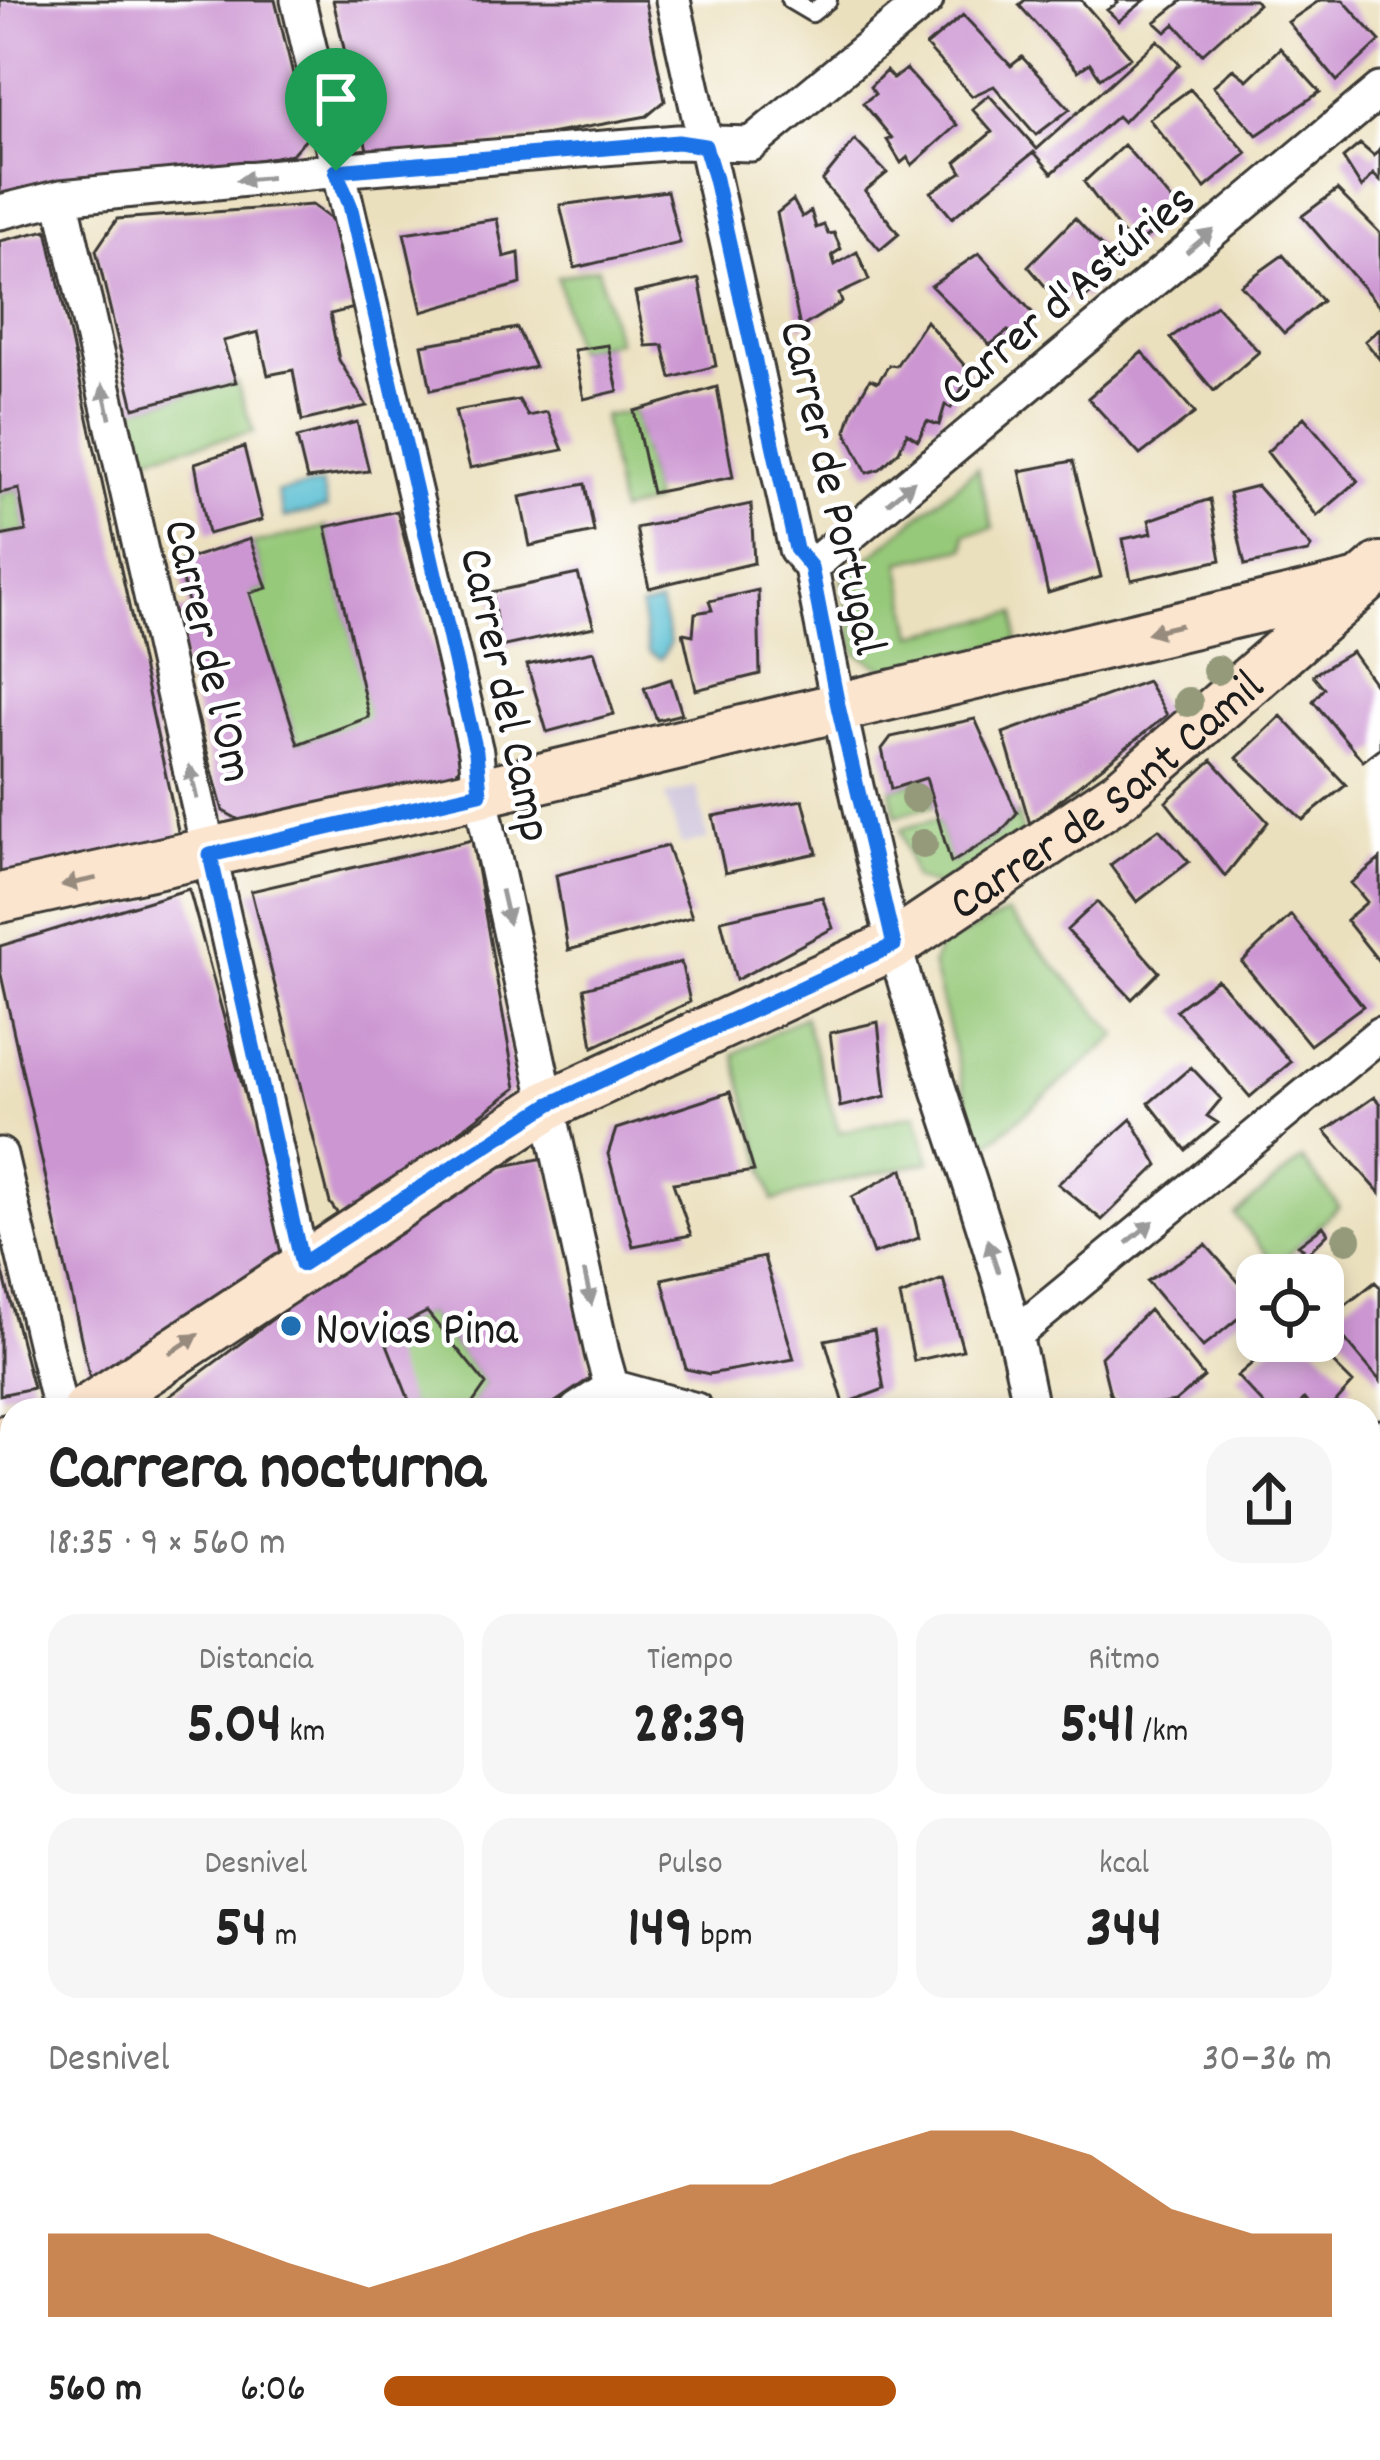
<!DOCTYPE html>
<html lang="es">
<head>
<meta charset="utf-8">
<style>
	body { margin:0; font-family:Dekko,sans-serif; background:#f6f6f6; color:#222; height:100vh; display:flex; flex-direction:column; font-size:45px; white-space:nowrap }
	* { box-sizing:border-box; margin:0 }
	p { font-size:39px; color:#767676 }
	.icon { flex:none; width:66px; height:66px; fill:none; stroke:currentColor; stroke-width:2; stroke-linecap:round; stroke-linejoin:round }
	.map { position:relative; flex:1; overflow:hidden }
	.side { position:absolute; left:0px; top:1398px; width:1380px; height:1062px; display:flex; flex-direction:column; background:#fff; border-radius:36px 36px 0 0; box-shadow:0 6px 18px #0003 }
	.side>* { flex:none }
	.buttons { position:absolute; left:1236px; top:1254px; display:grid; gap:24px }
	.buttons a { display:grid; place-items:center; width:108px; height:108px; border-radius:24px; background:#fff; box-shadow:0 6px 18px #0003; font-size:60px }
	.pin { position:absolute; display:grid; place-items:center; width:102px; height:102px; color:#fff; margin:-123px -51px; border-radius:50% 50% 50% 0; rotate:-45deg; box-shadow:0 0 12px #0007 }
	.pin .icon { rotate:45deg }
	.round { display:grid; place-items:center; flex:none; width:126px; height:126px; border-radius:36px; background:#f6f6f6 }
	.head { display:flex; align-items:center; justify-content:space-between; height:204px; padding:0 48px }
	h1 { font-size:66px; font-weight:800; line-height:90px }
	.figures { display:grid; grid-template-columns:repeat(3,1fr); gap:18px; height:204px; padding:12px 48px }
	.figures div { display:grid; align-content:center; border-radius:30px; background:#f6f6f6; text-align:center }
	.figures b { font-size:60px; font-weight:800 }
	.figures small { font-size:33px; font-weight:400 }
	.figures p { font-size:33px }
	.chart { height:336px; padding:24px 48px }
	.chart p { display:flex; justify-content:space-between }
	.chart svg { width:100%; height:216px; margin-top:12px; fill:#b45309; opacity:.7 }
	ul { padding:0 48px; list-style:none; font-size:39px }
	li { display:grid; grid-template-columns:192px 144px 1fr; align-items:center; height:90px }
	li i { height:30px; border-radius:15px; background:#b45309 }
	.map>svg:first-child { display:block }
</style>
</head>
<body>
<div class="map">
<svg width="1380" height="2460" viewBox="0 0 1380 2460">
	<rect width="100%" height="100%" fill="#fff"/>
	<filter id="ink" filterUnits="userSpaceOnUse"><feTurbulence type="fractalNoise" baseFrequency=".00833" numOctaves="2"/><feDisplacementMap in="SourceGraphic" scale="24" xChannelSelector="R" yChannelSelector="G"/><feConvolveMatrix kernelMatrix="1 2 1 2 8 2 1 2 1" color-interpolation-filters="sRGB"/></filter>
	<filter id="wash" filterUnits="userSpaceOnUse"><feTurbulence type="fractalNoise" baseFrequency=".004" numOctaves="4" result="noise"/><feDisplacementMap in="SourceGraphic" scale="48" xChannelSelector="R" yChannelSelector="G"/><feGaussianBlur stdDeviation="2.7" result="paint"/><feColorMatrix in="noise" values="0 0 0 0 0 0 0 0 0 0 0 0 0 0 0 0 0 1.4 0 .05"/><feComposite in="paint" operator="in"/></filter>
	<g filter="url(#wash)">
		<rect width="100%" height="100%" fill="#ebe0be"/>
		<path fill="#c9bfd7" d="M697,787L708,840L681,845L665,795Z"/>
		<path fill="#97c97a" stroke="#5a724b" stroke-width="3" d="M598,268L617,341L574,350L558,277Z
			M236,382L254,432L142,457L134,408Z
			M634,411L654,502L620,512L603,416Z
			M977,468L993,528L965,534V548L900,562L914,635L1016,613L1017,641L887,670L856,653L842,580Z
			M19,489L26,531L0,536V493Z
			M326,527L371,720L298,744L248,593L267,588L252,544Z
			M926,779L934,806L896,816L891,789Z
			M1017,813L1023,833L939,887L914,878L901,829L938,819L952,863L1000,833Z
			M1007,913L1118,1035L980,1151L932,964L939,947Z
			M804,1016L839,1132L916,1114L930,1162L852,1178L773,1201L734,1054Z
			M1302,1159L1339,1206L1277,1266L1235,1215Z
			M427,1312L486,1384L468,1410H413L377,1337Z
			M1368,2133L1380,2137V2223L1368,2209Z
			M1265,2448L1380,2451V2460H1263Z"/>
		<path fill="#53bcd0" stroke="#386c76" stroke-width="3" d="M322,484L327,508L284,518L277,492Z
			M660,603L670,643L661,659L648,652L641,608Z"/>
		<g id="blocks">
			<path fill="#cc96d2" d="M0,0H275L308,136L292,154L0,206Z
				M333,0H645L665,101L647,116L371,167Z
				M1025,0H1081L1131,57L1100,78L1090,63L1078,71L1019,5Z
				M1116,0H1145L1119,21L1107,10L1118,3Z
				M1183,0H1255L1258,4L1202,54L1175,24L1166,32L1155,22Z
				M1320,0H1343L1380,41L1337,81L1288,22Z
				M963,15L1011,66L1022,57L1070,109L1036,135L994,86L972,96L926,46Z
				M1158,40L1180,64L1123,122L1117,116L1052,173L1034,152L952,218L931,192L962,172L956,162L992,132L972,109L989,95L1037,149Z
				M1280,48L1320,92L1257,135L1213,86L1233,69L1247,80Z
				M906,69L957,125L912,165L908,157L901,163L887,140L892,138L863,103L875,94L870,87L886,71L893,79Z
				M1190,89L1247,153L1205,188L1149,119Z
				M855,140L887,173L865,191L899,234L880,250L822,181Z
				M1360,144L1374,156L1380,148V181L1373,174L1362,188L1343,158Z
				M1124,145L1180,210L1133,248L1084,182Z
				M1337,190L1380,233V307L1302,216Z
				M667,191L680,243L575,268L560,205Z
				M793,200L802,217L811,211L816,228L824,225L828,234L834,233L841,249L832,255L835,265L857,252L869,280L839,294L842,302L800,328L777,213Z
				M312,205L335,222L355,308L330,314L339,360L367,406L302,421L293,370L268,375L258,332L223,341L236,382L134,408L96,250L117,219Z
				M1075,218L1115,261L1098,273L1105,281L1084,299L1076,289L1061,305L1028,266Z
				M497,219L504,257L519,253L521,284L422,312L404,233Z
				M47,230L180,840L0,880V536L26,531L19,489L0,493V241Z
				M979,253L1038,319L1017,338L1008,331L990,345L931,286Z
				M1283,255L1322,301L1284,333L1241,285Z
				M699,279L716,366L671,378L663,345L646,346L635,293Z
				M1216,305L1259,352L1214,391L1170,338Z
				M926,321L971,373L951,408L945,405L939,425L927,421L918,440L907,433L899,451L880,469L867,473L846,431L853,409L870,379L878,382L889,365L896,366Z
				M517,328L535,367L431,390L422,345Z
				M1380,328V360L1365,341Z
				M608,345L618,391L584,399L574,350Z
				M1142,352L1195,413L1140,455L1088,398Z
				M717,387L733,477L652,493L634,411Z
				M519,400L528,416L547,412L563,450L470,468L455,411Z
				M1304,417L1358,481L1317,516L1267,452Z
				M357,422L369,471L307,479L297,438Z
				M244,447L262,520L208,534L195,463Z
				M1073,461L1101,577L1048,593L1020,471Z
				M585,484L594,532L530,546L520,497Z
				M1257,486L1311,547L1308,552L1245,565L1229,493Z
				M1210,499L1221,560L1131,580L1123,539L1152,533L1149,520Z
				M751,504L754,563L649,588L636,528Z
				M397,511L464,759L447,789L261,832L223,811L170,614L190,609L177,562L250,539L267,588L250,593L298,744L369,717L326,527Z
				M578,574L594,627L500,647L492,592Z
				M758,590L760,674L696,690L683,633L693,635L695,613L712,610L709,601Z
				M594,651L614,714L547,732L527,665Z
				M1352,652L1380,691V748L1363,761L1313,701L1324,688L1313,675Z
				M671,679L682,714L657,720L644,688Z
				M1147,681L1167,715L1030,824L1003,733Z
				M1281,716L1346,785L1303,820L1237,758Z
				M975,719L1017,813L1000,833L951,863L926,778L891,789L882,749L891,737Z
				M1212,760L1268,822L1225,876L1166,802Z
				M803,800L817,853L725,873L713,816Z
				M1159,829L1189,862L1137,902L1110,865Z
				M472,840L516,1088L343,1221L330,1203L251,891Z
				M667,846L692,917L568,950L556,875Z
				M1380,859V963L1346,920L1367,902L1351,883Z
				M189,889L286,1247L283,1261L109,1383L90,1379L0,970V946Z
				M822,897L833,928L736,980L721,920Z
				M1097,902L1159,972L1132,999L1067,930Z
				M1291,915L1363,1006L1310,1045L1242,962Z
				M681,962L690,1002L593,1047L584,988Z
				M1217,979L1291,1062L1250,1097L1176,1010Z
				M878,1022L886,1096L840,1107L830,1033Z
				M1191,1067L1221,1099L1207,1116L1218,1123L1186,1150L1149,1103Z
				M730,1092L754,1171L673,1183L691,1235L633,1246L608,1154L616,1129Z
				M1374,1097L1380,1104V1193L1325,1131Z
				M1131,1119L1158,1165L1102,1220L1058,1184Z
				M544,1158L592,1377L544,1410H468L486,1384L427,1312L383,1334L413,1410H151L424,1206L484,1170Z
				M903,1169L919,1238L873,1254L852,1197Z
				M1323,1226L1328,1233L1310,1251L1318,1267L1307,1275H1283L1278,1269L1303,1248L1298,1245Z
				M1206,1245L1257,1303L1203,1347L1147,1281Z
				M764,1257L794,1359L709,1374L686,1369L662,1279Z
				M0,1261L33,1388L0,1395Z
				M943,1279L963,1350L914,1361L900,1296Z
				M1375,1282L1380,1287V1381L1328,1319Z
				M1149,1310L1204,1377L1175,1402L1123,1410L1110,1394L1101,1357Z
				M874,1330L884,1389L844,1404L825,1340Z
				M1278,1341H1311L1353,1383L1329,1410H1313L1304,1399L1295,1410H1269L1237,1376Z
				M12,1464V2448H182L184,2460H0V1467Z
				M1380,1635V1726L1368,1727V1636Z
				M1368,1843L1380,1845V1911L1368,1909Z
				M1368,2049L1380,2051V2125L1368,2123Z
				M1368,2366L1380,2368V2436L1368,2434Z
				M231,2448H461L462,2460H233Z
				M517,2448H756L757,2460H518Z
				M831,2448H1118L1173,2458L830,2460Z"/>
		</g>
	</g>
	<g filter="url(#ink)">
		<use href="#blocks" fill-opacity="0" stroke="#3b3934" stroke-width="3"/>
		<g fill="none" stroke-linecap="round" stroke-linejoin="round">
			<defs>
				<path id="lane" d="M790,0L812,13L828,0"/>
				<path id="street" d="M298,0L476,752L480,793L602,1353L618,1410
					M673,0L796,549L811,567C835,693 861,819 894,943C936,1100 1002,1250 1031,1410
					M61,197L302,1264
					M0,212L61,197L371,167L678,142L751,144L926,0
					M811,567L1380,90
					M0,1155L60,1410
					M1017,1333L1380,1034
					M577,1410L612,1387L696,1410
					M1368,1440L1380,1437
					M1368,1775L1380,1777
					M1368,2278L1380,2290
					M198,2448L199,2460
					M487,2448L489,2460
					M781,2448L782,2460"/>
				<g id="secondary">
					<path d="M0,898L452,799L1355,585"/>
					<path id="s1" d="M87,1410L550,1104L894,945L1121,793L1380,567"/>
					<path d="M0,1441L12,1438"/>
				</g>
			</defs>
			<use href="#lane" stroke="#3b3934" stroke-width="22"/>
			<use href="#street" stroke="#3b3934" stroke-width="39"/>
			<use href="#secondary" stroke="#3b3934" stroke-width="54"/>
			<path stroke="#3b3934" stroke-width="8" stroke-dasharray="9 9" stroke-linecap="butt" d="M1368,1837L1380,1839
				M1368,1944L1380,1947
				M1368,2047L1380,2049
				M1368,2132L1380,2135
				M1368,2350L1380,2352"/>
			<use href="#lane" stroke="#fff" stroke-width="16"/>
			<use href="#street" stroke="#fff" stroke-width="33"/>
			<use href="#secondary" stroke="#fce5cf" stroke-width="48"/>
		</g>
		<g fill="#949a7a">
			<circle cx="1217" cy="670" r="15"/>
			<circle cx="1188" cy="702" r="15"/>
			<circle cx="915" cy="798" r="15"/>
			<circle cx="923" cy="844" r="15"/>
			<circle cx="1347" cy="1239" r="15"/>
		</g>
		<defs><path id="oneway-solid" d="M-6-.8H1V-3.2L6.5 0L1 3.2V.8H-6Z" transform="scale(3)"/></defs>
		<g fill="#999">
			<use href="#oneway-solid" transform="translate(254 179) rotate(175)"/>
			<use href="#oneway-solid" transform="translate(1200 241) rotate(-40)"/>
			<use href="#oneway-solid" transform="translate(106 401) rotate(-103)"/>
			<use href="#oneway-solid" transform="translate(901 492) rotate(-40)"/>
			<use href="#oneway-solid" transform="translate(193 782) rotate(-103)"/>
			<use href="#oneway-solid" transform="translate(505 907) rotate(77)"/>
			<use href="#oneway-solid" transform="translate(1140 1232) rotate(-39)"/>
			<use href="#oneway-solid" transform="translate(993 1256) rotate(-108)"/>
			<use href="#oneway-solid" transform="translate(588 1288) rotate(78)"/>
		</g>
		<g fill="#978b7e">
			<use href="#oneway-solid" transform="translate(1164 629) rotate(167)"/>
			<use href="#oneway-solid" transform="translate(79 882) rotate(168)"/>
			<use href="#oneway-solid" transform="translate(184 1344) rotate(-34)"/>
		</g>
	</g>
	<g fill="none" stroke-linecap="round" stroke-linejoin="round" filter="url(#ink)">
		<defs>
			<path id="route" d="M678,142L705,146L715,179L796,549L811,567L838,706L894,945L550,1104L302,1264L210,855L480,793L476,752L350,205L336,171Z"/>
		</defs>
		<use href="#route" stroke="#fff" stroke-width="24"/>
		<use href="#route" stroke="#1a73e8" stroke-width="15"/>
	</g>
	<circle fill="#1f6fb2" stroke="#fff" stroke-width="4.5" cx="291" cy="1326" r="12"/>
	<g text-anchor="middle" stroke-width="9" stroke-linejoin="round" paint-order="stroke">
		<g font-size="48" fill="#1c1c1c" stroke="#fff">
			<text transform="translate(1065 292) rotate(-40)" y="17">Carrer d'Astúries</text>
			<text transform="translate(836 487) rotate(77)" y="17">Carrer de Portugal</text>
			<text transform="translate(212 650) rotate(77)" y="17">Carrer de l'Om</text>
			<text transform="translate(509 694) rotate(78)" y="17">Carrer del Camp</text>
			<text dy="17" stroke="none"><textPath href="#s1" startOffset="1194">Carrer de Sant Camil</textPath></text>
		</g>
		<g font-size="48" fill="#1c1c1c" stroke="#fff" text-anchor="start">
			<text x="315" y="1343">Novias Pina</text>
		</g>
	</g>
</svg>
<div class="buttons">
<a><svg class="icon" aria-label="locate" viewBox="0 0 24 24"><circle cx="12" cy="12" r="6"/><path d="M12 2v4M12 18v4M2 12h4M18 12h4"/></svg></a>
</div>
<div class="pin" style="left:336px;top:171px;background:#1e9e55"><svg class="icon" aria-label="arrive" viewBox="0 0 24 24"><path d="M6 21V4h12l-3 4 3 4H6"/></svg></div>
<section class="side">
<div class="head"><div><h1>Carrera nocturna</h1><p>18:35 · 9 × 560 m</p></div><a class="round"><svg class="icon" aria-label="share" viewBox="0 0 24 24"><path d="M12 15V3M7 8l5-5 5 5M5 13v7h14v-7"/></svg></a></div>
<div class="figures">
<div><p>Distancia</p><b>5.04<small> km</small></b></div>
<div><p>Tiempo</p><b>28:39</b></div>
<div><p>Ritmo</p><b>5:41<small> /km</small></b></div>
</div>
<div class="figures">
<div><p>Desnivel</p><b>54<small> m</small></b></div>
<div><p>Pulso</p><b>149<small> bpm</small></b></div>
<div><p>kcal</p><b>344</b></div>
</div>
<div class="chart"><p><span>Desnivel</span>30–36 m</p>
<svg viewBox="0 0 160 44" preserveAspectRatio="none"><path d="M0 44V27L10 27L20 27L30 33L40 38L50 33L60 27L70 22L80 17L90 17L100 11L110 6L120 6L130 11L140 22L150 27L160 27V44z"/></svg>
</div>
<ul>
<li><b>560 m</b>6:06<i style="width:54%"></i></li>
</ul>
</section>
</div>
</body>
</html>
